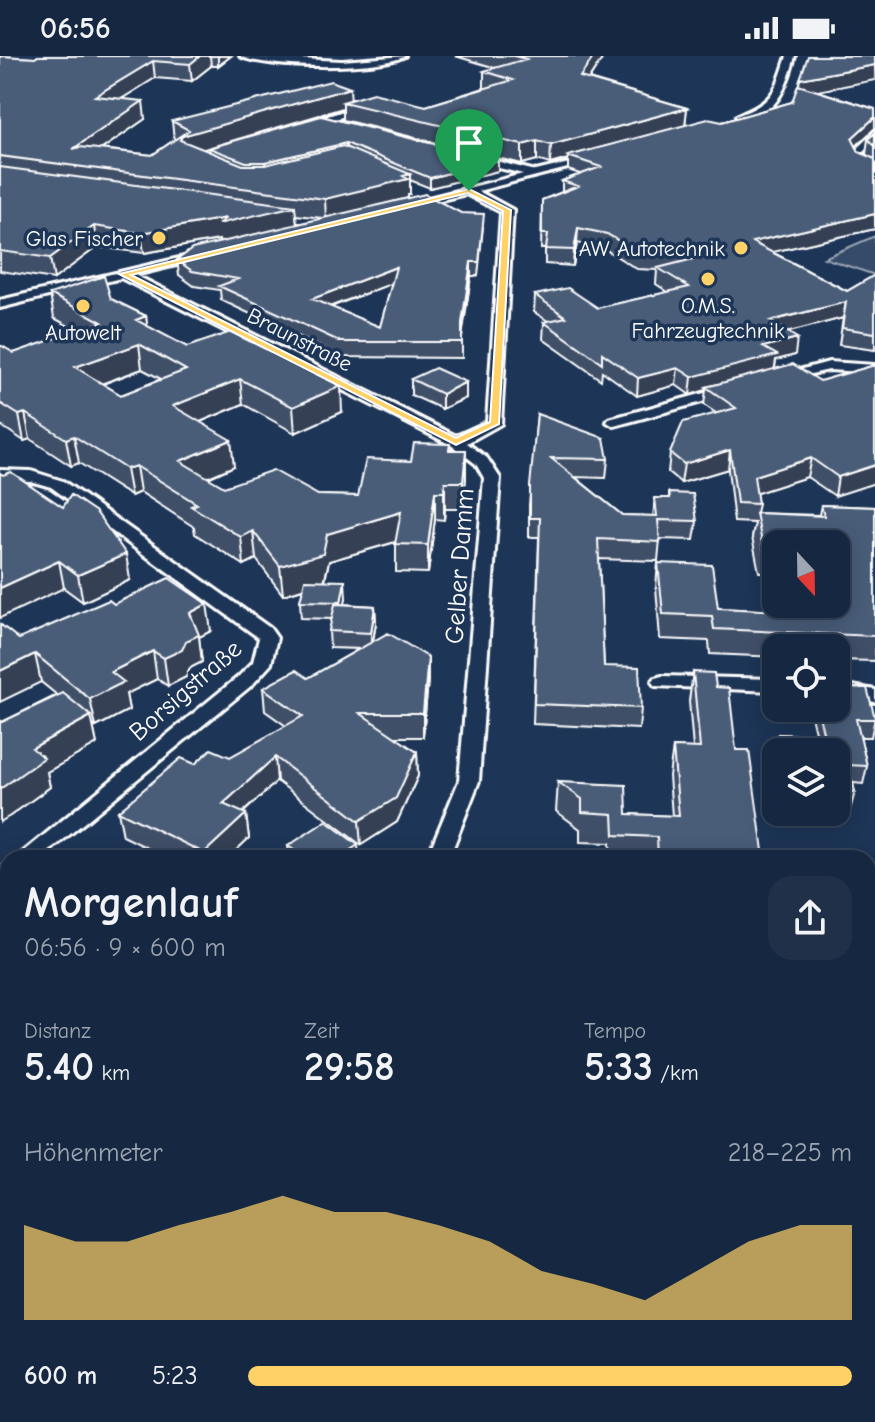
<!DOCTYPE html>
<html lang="de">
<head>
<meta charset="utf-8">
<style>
	body { margin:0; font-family:"Comic Neue",sans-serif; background:#1f3048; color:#f1f3f6; height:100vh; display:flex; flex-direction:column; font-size:30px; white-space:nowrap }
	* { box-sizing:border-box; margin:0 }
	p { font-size:26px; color:#9ea6b1 }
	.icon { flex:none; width:44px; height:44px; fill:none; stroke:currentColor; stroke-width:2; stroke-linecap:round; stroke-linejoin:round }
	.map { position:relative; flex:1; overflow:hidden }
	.sheet { position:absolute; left:0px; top:794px; width:876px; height:572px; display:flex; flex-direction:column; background:#162841; border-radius:24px 24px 0 0; box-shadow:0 4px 20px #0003,0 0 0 2px #35445a }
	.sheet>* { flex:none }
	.needle { width:52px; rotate:158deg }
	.tools { position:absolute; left:762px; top:474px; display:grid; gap:16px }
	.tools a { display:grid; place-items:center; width:88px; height:88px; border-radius:16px; background:#162841; box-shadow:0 4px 20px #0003,0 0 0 2px #35445a; font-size:40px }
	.pin { position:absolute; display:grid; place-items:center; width:68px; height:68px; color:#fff; margin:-82px -34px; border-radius:50% 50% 50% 0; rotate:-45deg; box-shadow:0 0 8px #0007 }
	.pin .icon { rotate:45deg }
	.round { display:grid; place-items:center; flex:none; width:84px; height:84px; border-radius:24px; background:#1f3048 }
	.overview { display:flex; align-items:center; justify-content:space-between; height:136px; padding:0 24px }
	h1 { font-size:44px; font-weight:700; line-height:60px }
	.figures { display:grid; grid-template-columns:repeat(3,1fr); gap:12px; height:136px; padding:8px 24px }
	.figures div { display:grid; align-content:center }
	.figures b { font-size:40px; font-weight:700 }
	.figures small { font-size:22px; font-weight:400 }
	.figures p { font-size:22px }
	.chart { height:224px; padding:16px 24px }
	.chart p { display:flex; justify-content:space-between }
	.chart svg { width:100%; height:144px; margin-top:8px; fill:#ffd166; opacity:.7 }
	ul { padding:0 24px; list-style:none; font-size:26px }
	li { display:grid; grid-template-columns:128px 96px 1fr; align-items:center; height:60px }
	li i { height:20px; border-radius:10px; background:#ffd166 }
	.status { display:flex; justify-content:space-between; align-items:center; height:56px; padding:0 40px; background:#162841; direction:ltr }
	.status svg { height:22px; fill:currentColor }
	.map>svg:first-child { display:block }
</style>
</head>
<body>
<div class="status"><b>06:56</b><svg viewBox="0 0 49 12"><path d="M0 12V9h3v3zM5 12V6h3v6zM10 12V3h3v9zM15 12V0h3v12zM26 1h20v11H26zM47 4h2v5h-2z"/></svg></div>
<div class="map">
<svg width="875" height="1366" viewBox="0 0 875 1366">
	<rect width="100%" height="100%" fill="#1d3557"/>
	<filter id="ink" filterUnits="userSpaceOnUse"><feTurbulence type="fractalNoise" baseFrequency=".0125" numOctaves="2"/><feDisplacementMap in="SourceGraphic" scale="16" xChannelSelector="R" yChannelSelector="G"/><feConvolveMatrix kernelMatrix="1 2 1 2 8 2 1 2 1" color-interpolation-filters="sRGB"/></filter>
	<g filter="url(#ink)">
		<path fill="#364b69" stroke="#9aa5b4" stroke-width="2" d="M875,180V219L824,202Z"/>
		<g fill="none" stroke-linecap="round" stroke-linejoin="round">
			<defs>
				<path id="street" d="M240,0L342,5L405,0C380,14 264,13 240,0Z
					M787,0H795C787,31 775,65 736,64V60C773,47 776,35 787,0Z
					M366,48L369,53L301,73L296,70Z
					M875,75V84L862,97L866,104L875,109V116L858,108L852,97Z
					M471,99L536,115L594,101L599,104L478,135L513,154L501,368L467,387L487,402L500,422L479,725L449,802H427L459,725L484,422L476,408L451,389L121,222L0,252V244L205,196V202L135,219L456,380L487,366L501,156L466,138L407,152L401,149L523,118L467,104L466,102Z
					M272,156L331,163L337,167L331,171L268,161V157Z
					M829,306L875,309V317L829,314L780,325L773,321Z
					M730,330L737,334L735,337L614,370L607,366L609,363Z
					M0,414L31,415L63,425L270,572L277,582L271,608L252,629L41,802H16L238,621L253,606L259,582L51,431L30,425L0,424Z
					M662,620L776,623V635L655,630L652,626L655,622Z
					M836,627L875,634V646L836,639Z
					M8,809V830L0,832V812Z
					M0,922L8,924V949L0,947Z
					M875,1055V1126L868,1129V1057Z
					M868,1259H875V1287H868Z
					M290,1358H322L326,1366H293Z
					M757,1358H793L790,1366H753Z"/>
			</defs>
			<use href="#street" stroke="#fff" stroke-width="6"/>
			<use href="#street" fill="#1d3557" fill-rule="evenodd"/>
		</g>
		<path fill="#405068" stroke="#fff" stroke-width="2" fill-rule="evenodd" d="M0,0L35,2L38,0H231L218,10H211L192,25L155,22L121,43L145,63L102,93L152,99L174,84L172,65L351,43L426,50L484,32V15L496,12L455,0H604L589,23L687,52L685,69L722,66L792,46L799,29L800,23L818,35L875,53V72L856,90L859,96L869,101L866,98L868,83L875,77V173L772,196L847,235L875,219V294L839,289L843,262L788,276L795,299L776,304L775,313L820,325L875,309L835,440L807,421L756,437L758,448L756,457L819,459L821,449L875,451V605L836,604V592H776V601L710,598L709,585L660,583L656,531L658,507L718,552L799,556L798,548H836V488H776V516H759L752,481L755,467L734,466L728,413L681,427L668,416L670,397L716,357L704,349L706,334L690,339L676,329L637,340L602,315L601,324L543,283L544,266L548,265L534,256L535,239L598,252L668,236L656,228L657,214L637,213L606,194L577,187L573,210L545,208V193H541L542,144L562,136V125L580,118L568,114V103L550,108L537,104L522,108L343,64V52L203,93L210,96L209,92L321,60L498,104V115L430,132L410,124V138H408V142L483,171L478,220H471L462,279V302L341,301L221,244L220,234L194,230L179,219L177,204L220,187L219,184L144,197L97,191L54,223L0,215ZM296,159L322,162L297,168ZM392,227L380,271L331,251Z
			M50,238L111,243L146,260L147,270L187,291L342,356L295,377L243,348L200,366L234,410L208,422L224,431L318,439L358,440L411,405L450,394L466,421L463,453H445L444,464L435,463L428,517L396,516V486L329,505L325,525L346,542L344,548L375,550L376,567L373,586L428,601V624L423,681H395L417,696L418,720L397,766L361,789L277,725L243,757L246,758L249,782L228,802H168L123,780L118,755L195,708L230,701L286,670L265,655L263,632L308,622L359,593L330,592L329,575L332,563L301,562L300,545L303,533L283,539L256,503L244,509L195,478L194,471L140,436L131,440L79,407L71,410L30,383L24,385L0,369V290L14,297L78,275L54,262ZM142,313L161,323L121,339L103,328Z
			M411,323L466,326V342L442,353L411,339Z
			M537,358L608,403L606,422L575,421L622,459L653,460L655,442H669V437L697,465L694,484L660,483L658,505L599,503L604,610L641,652L639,673L533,668L539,481H529V449Z
			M0,417L130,524L83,546L64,532Z
			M114,548L211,575L199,581L202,606L190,612L186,621L168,630L157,623L126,638L129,654L96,671L93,669L97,688L47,716L50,731L10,760L2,666L57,639L41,626L19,583Z
			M693,616L716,631L736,694L764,802H611L610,787L580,786V773L556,755L558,726L627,758L672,760L669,720L673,691L693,692L689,645Z
			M813,652H836L875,662L871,681H860L867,710L863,728L853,727L855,736L850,754L836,753V696H776V706L774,696L778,678L816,680L811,660Z
			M288,790L359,802H289Z"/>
		<path fill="#344155" stroke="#fff" stroke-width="2" d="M200,0H210L211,10L192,25L190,8Z
			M218,0H231L218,10Z
			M594,0H604L579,38L580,21Z
			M153,5L155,22L97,58L95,40Z
			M875,9V24L797,39L800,23Z
			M350,32L351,48L343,46V52L184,99L180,84L182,80Z
			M143,45L145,63L76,111L73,93Z
			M687,52L685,70L568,100V103L550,108L551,89Z
			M875,61V72L849,97L852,82Z
			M537,85V104L522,108V89Z
			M346,87V97L266,116L265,106Z
			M498,104V115L430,132V122Z
			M410,118V138H408V142L326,163L325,143Z
			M295,150L297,170L220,188L219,184L144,197L141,177Z
			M875,158V173L750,201L752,186Z
			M94,170L97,191L54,223L50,202Z
			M578,172L577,187L573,210L574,194Z
			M471,206V220L462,282V267Z
			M396,211V226L313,257L312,243Z
			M846,246L843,262L767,282L770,265Z
			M146,260L149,285L136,264Z
			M797,282L795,299L776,304L774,316L706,331V334L690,339L692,321L763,291Z
			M139,288L142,313L79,336L75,311Z
			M678,312L676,329L637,340L638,322Z
			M240,323L243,348L176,376L173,350Z
			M466,326V342L442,353V338Z
			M341,330L342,356L295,377L293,351Z
			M25,357L30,383L24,385L19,359Z
			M74,380L79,407L71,410L66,383Z
			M231,384L234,410L183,432L180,405Z
			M466,394V421L463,453V426Z
			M730,394L728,413L681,427L684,408Z
			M811,402L807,421L751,439L754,420Z
			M875,409V427L835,440L838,421Z
			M136,410L140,436L131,440L126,413Z
			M445,426V453L444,464V436Z
			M435,436V463L428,517V489Z
			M401,456L402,484L329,505L324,526L283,539L280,510L327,478Z
			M253,475L256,503L244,509L241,481Z
			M126,498L130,524L83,546L78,519Z
			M59,505L64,532L0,562V532Z
			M345,525L346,542L342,563L341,546Z
			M207,548L211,575L199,581L202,606L190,612L186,621L168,630L164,602L190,557Z
			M375,550L376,567L371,594V577Z
			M153,595L157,623L126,638L129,654L96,671L90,643L111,616Z
			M35,598L41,626L0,646V615Z
			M428,601V624L423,681V657Z
			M91,660L97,688L47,716L50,731L10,760L0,766V733L32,692Z
			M417,696L418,720L397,766L361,789L359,765Z
			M275,701L277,725L226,772L223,748Z
			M246,758L249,782L228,802H205L204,797Z
			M358,789L359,802H338Z
			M4,1065L8,1079V1087L0,1092V1067Z
			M8,1196V1218L7,1219L8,1227L0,1233V1202Z"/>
		<path fill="#4a5d79" stroke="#fff" stroke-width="2" fill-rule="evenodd" d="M0,0L35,2L38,0H200L190,8L153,5L95,40L143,45L73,93L80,91L152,99L189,74L172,65L331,25L350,32L182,80L180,84L243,109H265L343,90L410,118L403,120L408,123L325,143L0,100Z
			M514,0H594L580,21L687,52L551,89L537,85L522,89L343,46L373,37L426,50L513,24L484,15L526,3Z
			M808,0H875V9L800,23Z
			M798,29L875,53V61L852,82L859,96L875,103V158L752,186L847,235L875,219V277L842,272L846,246L770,265L797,282L763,291L777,299L692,321L678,312L638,322L602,297V307L544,266L566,261L535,239L568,232L598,252L689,231L658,212L701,201L639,197L607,178L578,172L574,194L546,193L548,178H542V144L578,130L562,125L601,111L568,100L708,63L722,66L792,46Z
			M321,60L498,104L430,122L346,87L265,106H246L209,92Z
			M875,77V90L868,83Z
			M0,111L295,150L218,168L226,162L141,177L94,170L50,202L0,195Z
			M425,138L461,157L484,158L479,206H471L462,267V286H341L219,230L238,223L192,215L177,204L192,193ZM396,211L380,271L312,243Z
			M104,220L111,243L146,260L136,264L187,291L231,276L341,330L293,351L240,323L173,350L231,384L180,405L224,431L273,414L318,439L358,440L366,403L411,405L414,387L450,388L449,394H466L463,426H445L444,436H435L428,489L395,488L401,456L327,478L323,498L280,510L253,475L241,481L191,450L197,448L136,410L126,413L74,380L66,383L25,357L19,359L0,347V290H2L14,297L102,266L50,238ZM139,288L186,314L121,339L75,311Z
			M793,308L820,325L875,309V409L838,421L811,402L754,420L758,448L737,447L730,394L684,408L670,397L683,366L736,352L706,331Z
			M435,312L466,326L442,338L411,323Z
			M537,358L604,382L608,403L551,402L622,459L657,460L655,442H670L669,437L693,438L697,465L658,464L660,486L598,483L604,610L639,611L641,652L534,648L540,462H530V430Z
			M11,416L63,451L71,439L96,456L126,498L78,519L59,505L0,532V417L3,419Z
			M821,449L875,451V580L714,573L712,560L663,558L658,507L712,509L718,552L809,556L807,548H836V488H776V492H763L756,457L824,460Z
			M169,522L207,548L190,557L199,579L186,585L182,594L164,602L153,595L111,616L124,626L90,643L35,598L0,615V568L19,583L109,544L114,548Z
			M305,524L345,525L341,546L300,545Z
			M335,548L375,550L371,577L329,575Z
			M388,577L428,601L423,657H360L417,696L396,742L359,765L275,701L223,748L246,758L204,797L118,755L181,702L195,708L211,693L230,701L303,660L263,632L296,614L308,622Z
			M693,616L714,617L716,631L729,632L736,694H749L764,802H658L657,781L614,779L613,758L582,756V743L558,726L626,729L627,758L679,760L673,691L700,692Z
			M836,632H867L875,662V663H856L867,710L848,709L855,736L836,735V696H781L778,678L824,680L817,652H836Z
			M63,637L91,660L32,692L44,702L0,733V664L2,666Z
			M326,765L358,789L338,802H290L298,797L288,790Z
			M4,1019L8,1024V1070L4,1065L0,1067V1022Z
			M8,1124V1196L0,1202V1130Z
			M188,1358H239L242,1366H169Z"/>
	</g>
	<path fill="#ffd166" stroke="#fff" stroke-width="2" fill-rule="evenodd" d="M469,133L511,154L499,368L456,389L119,218ZM468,137L503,155L490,366L456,382L131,219Z"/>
	<g fill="#ffd166" stroke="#1d3557" stroke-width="3">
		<circle cx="159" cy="182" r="8"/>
		<circle cx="741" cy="192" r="8"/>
		<circle cx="708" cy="223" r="8"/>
		<circle cx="83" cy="250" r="8"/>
	</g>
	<g text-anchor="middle" stroke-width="7" stroke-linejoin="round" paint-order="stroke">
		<g font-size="22" fill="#fff" stroke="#1d3557" text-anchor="end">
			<text x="143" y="190">Glas Fischer</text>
			<text x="725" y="200">AW Autotechnik</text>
			<text x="708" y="257" text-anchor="middle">O.M.S.<tspan x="708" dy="25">Fahrzeugtechnik</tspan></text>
			<text x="83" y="284" text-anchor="middle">Autowelt</text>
		</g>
		<g font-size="22" fill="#fff" stroke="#1d3557">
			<text transform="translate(300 283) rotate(27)" y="8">Braunstraße</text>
		</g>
		<g font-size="26" fill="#fff" stroke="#1d3557">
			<text transform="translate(459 510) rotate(-86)" y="9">Gelber Damm</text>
			<text transform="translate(185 634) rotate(-41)" y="9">Borsigstraße</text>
		</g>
	</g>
</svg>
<div class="tools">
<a><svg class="needle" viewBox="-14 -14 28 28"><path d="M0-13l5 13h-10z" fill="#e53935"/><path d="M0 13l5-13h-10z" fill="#9ea6b1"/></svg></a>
<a><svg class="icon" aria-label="locate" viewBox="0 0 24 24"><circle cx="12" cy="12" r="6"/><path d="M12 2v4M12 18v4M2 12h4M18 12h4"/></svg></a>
<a><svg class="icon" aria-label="layers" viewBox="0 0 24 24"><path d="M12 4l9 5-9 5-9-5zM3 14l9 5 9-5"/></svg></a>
</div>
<div class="pin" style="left:469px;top:135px;background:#1e9e55"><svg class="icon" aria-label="arrive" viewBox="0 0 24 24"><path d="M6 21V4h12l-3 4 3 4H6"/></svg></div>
<section class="sheet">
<div class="overview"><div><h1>Morgenlauf</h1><p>06:56 · 9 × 600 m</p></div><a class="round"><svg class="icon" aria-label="share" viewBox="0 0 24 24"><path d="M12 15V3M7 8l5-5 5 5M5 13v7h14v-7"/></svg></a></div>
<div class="figures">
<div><p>Distanz</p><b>5.40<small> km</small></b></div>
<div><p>Zeit</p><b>29:58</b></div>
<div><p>Tempo</p><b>5:33<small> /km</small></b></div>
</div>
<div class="chart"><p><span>Höhenmeter</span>218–225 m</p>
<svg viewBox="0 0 160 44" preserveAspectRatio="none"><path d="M0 44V15L10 20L20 20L30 15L40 11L50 6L60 11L70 11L80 15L90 20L100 29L110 33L120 38L130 29L140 20L150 15L160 15V44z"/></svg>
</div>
<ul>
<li><b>600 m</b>5:23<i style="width:100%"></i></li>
</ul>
</section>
</div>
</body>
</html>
